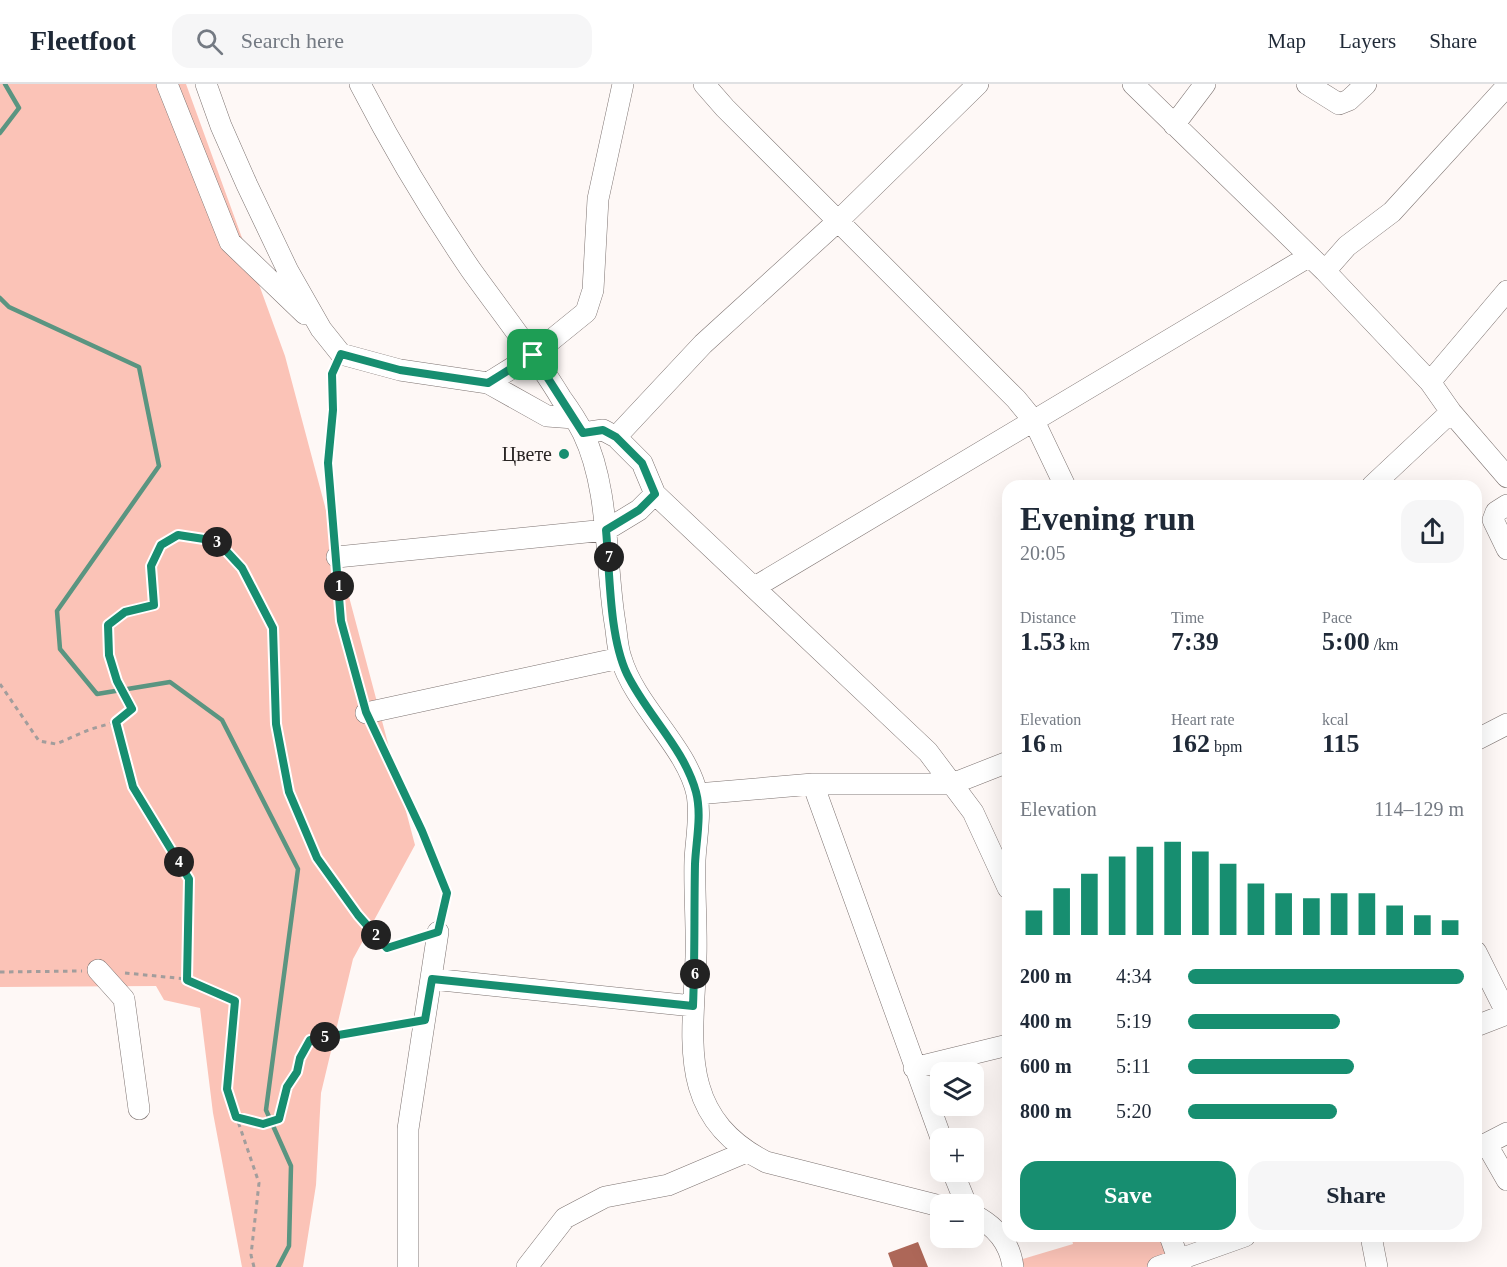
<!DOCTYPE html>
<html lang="en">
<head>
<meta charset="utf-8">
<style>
	body { margin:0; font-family:Georgia,serif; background:#f6f6f7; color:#1f2937; height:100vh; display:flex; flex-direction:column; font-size:22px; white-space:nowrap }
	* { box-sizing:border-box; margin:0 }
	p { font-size:20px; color:#747a83 }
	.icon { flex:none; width:33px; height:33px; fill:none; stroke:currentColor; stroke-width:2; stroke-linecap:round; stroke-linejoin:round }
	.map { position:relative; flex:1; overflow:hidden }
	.details { position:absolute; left:1002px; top:396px; width:480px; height:762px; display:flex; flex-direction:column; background:#fff; border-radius:18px; box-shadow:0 6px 24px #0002 }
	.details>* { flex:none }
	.fabs { position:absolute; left:930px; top:978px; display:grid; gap:12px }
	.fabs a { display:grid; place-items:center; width:54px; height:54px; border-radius:12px; background:#fff; box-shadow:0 6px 24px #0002; font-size:30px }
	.pin { position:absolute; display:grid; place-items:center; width:51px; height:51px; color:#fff; margin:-26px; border-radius:12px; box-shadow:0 3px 9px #0006 }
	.km { position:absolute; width:30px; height:30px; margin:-15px; border-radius:50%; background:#222; color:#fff; font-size:16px; line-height:30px; text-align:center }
	.round { display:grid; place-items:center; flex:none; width:63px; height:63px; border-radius:18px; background:#f6f6f7 }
	.headline { display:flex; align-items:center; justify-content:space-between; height:102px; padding:0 18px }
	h1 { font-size:33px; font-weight:800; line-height:45px }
	.metrics { display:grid; grid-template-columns:repeat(3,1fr); gap:9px; height:102px; padding:6px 18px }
	.metrics div { display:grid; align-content:center }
	.metrics b { font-size:26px; font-weight:800 }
	.metrics small { font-size:16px; font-weight:400 }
	.metrics p { font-size:16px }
	.chart { height:168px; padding:12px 18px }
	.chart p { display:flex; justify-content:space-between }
	.chart svg { width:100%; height:108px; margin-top:6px; stroke:#178e70; stroke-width:6 }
	.action { display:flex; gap:12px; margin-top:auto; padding:12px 18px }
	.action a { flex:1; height:69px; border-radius:18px; background:#178e70; color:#fff; font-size:24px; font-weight:800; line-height:69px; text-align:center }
	.action a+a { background:#f6f6f7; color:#1f2937 }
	ul { padding:0 18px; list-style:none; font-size:20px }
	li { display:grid; grid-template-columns:96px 72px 1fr; align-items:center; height:45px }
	li i { height:15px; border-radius:8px; background:#178e70 }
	header { display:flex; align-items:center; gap:36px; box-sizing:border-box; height:84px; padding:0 30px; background:#fff; border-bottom:2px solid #e0e1e3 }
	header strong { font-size:28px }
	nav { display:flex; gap:33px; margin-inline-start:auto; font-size:21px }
	.search { width:420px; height:54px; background:#f6f6f7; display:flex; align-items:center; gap:15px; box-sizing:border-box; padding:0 21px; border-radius:18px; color:#747a83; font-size:22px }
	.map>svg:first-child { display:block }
</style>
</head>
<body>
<header>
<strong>Fleetfoot</strong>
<div class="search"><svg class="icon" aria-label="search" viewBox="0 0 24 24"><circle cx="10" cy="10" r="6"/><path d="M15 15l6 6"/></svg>Search here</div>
<nav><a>Map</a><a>Layers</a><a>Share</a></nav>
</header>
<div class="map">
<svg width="1507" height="1183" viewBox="0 0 1507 1183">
	<rect width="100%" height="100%" fill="#fef8f6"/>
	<path fill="#fbc3b7" d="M0,0H186L285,272L415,761L353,875L321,1009L316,1101L303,1183H242L213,1029L200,924L164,916L156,902L0,903Z
		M1071,1152H1170L1179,1176L1158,1183H1013V1178L1073,1160Z"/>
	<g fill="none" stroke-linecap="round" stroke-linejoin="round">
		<path stroke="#5a9581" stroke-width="4.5" d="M0,49L19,24L5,0
			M0,214L9,223L139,283L159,382L57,527L60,565L97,610L170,598L222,636L298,785L266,1026L291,1082L289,1162L278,1183"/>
	</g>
	<path fill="#ad6758" d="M918,1158L928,1183H893L888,1169Z"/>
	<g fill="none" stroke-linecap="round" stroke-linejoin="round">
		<defs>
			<path id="minor" d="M167,0L230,158L305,230
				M206,0L221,42L247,101L288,187L321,245L341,270L400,286L488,299L533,271L586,228L593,206L598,115L623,0
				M360,0C393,64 430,126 471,186C501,228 534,269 561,314C569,325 577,337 583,349C610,405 605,479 615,539C617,550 617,563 621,574C635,622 687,663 697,710C701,732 696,755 695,776C694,808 697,841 696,873C693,957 676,1032 766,1078L940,1122
				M704,0L725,24L1016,315L1034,337L1065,402
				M1133,0L1325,187L1430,298L1451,328L1507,393
				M1307,0L1339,20L1349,16L1366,0
				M1174,41L1205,0
				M1325,187L1347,162L1392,128L1507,2
				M1430,298L1507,207
				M488,299L547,332L574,334
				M616,353L703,260L838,137L978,0
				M1372,402L1451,328
				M655,410L928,668L973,728L1008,804
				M1507,421L1496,428L1493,436L1507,465
				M337,473L606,446L639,426L655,410L642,379L616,353L603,346L583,349
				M755,503L1308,173
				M366,629L620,574
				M1476,656L1507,640
				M813,700L941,1054
				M697,710L813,700H952L1008,678
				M1476,868L1507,930
				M98,886L124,915L139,1025
				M432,895L693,922
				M1476,942L1507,930
				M914,984L1008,961
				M1487,1061L1507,1096
				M1476,1065L1507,1049
				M953,1088L966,1120
				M974,1131C995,1142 1010,1158 1013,1183
				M1170,1152L1181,1183
				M1371,1152L1377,1183
				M408,1183V1045L438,848
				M527,1183L565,1134L605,1113L668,1101L746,1068
				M1158,1183L1245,1152"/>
		</defs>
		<use href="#minor" stroke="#7d7371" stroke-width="22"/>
		<path stroke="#a29d9c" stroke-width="3" stroke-dasharray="4.5 4.5" stroke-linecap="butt" d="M334,285L332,290L333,326L328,379L336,457
			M338,488L341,537L362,613
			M0,600L39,657L56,660L91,645L116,638
			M374,645L422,748L447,809L441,832
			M0,888L82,887
			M125,889L187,895
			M236,1033L263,1039L279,1035L287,1003L297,988L300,974L310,956L407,939
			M254,1183L251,1171L259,1099L227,1005L235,917L187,895L189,794L133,703L116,638L132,625L117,597L109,571L108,541L125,528L154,521L151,482L161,461L179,451L217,457L242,484L273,544L276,640L289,708L317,774L358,831L387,864L421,853"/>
		<use href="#minor" stroke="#fff" stroke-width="21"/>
	</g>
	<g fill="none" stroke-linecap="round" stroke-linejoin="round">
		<defs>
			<path id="route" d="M341,270L400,286L488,299L533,271L583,349L603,346L616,353L642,379L655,410L639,426L606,446C610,489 609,552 627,590C647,631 684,664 696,708C702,731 696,757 695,780C694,828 695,875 693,922L432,895L425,936L310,956L300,974L297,988L287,1003L279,1035L263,1040L236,1033L227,1005L235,917L187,896L189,795L133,703L116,638L132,625L117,597L109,571L108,541L125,528L154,521L151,482L161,461L178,451L217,457L242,484L273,544L276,640L289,708L317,774L358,831L387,864L438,848L447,809L422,747L366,628L341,537L328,379L333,326L332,290Z"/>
		</defs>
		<use href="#route" stroke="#fff" stroke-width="12"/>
		<use href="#route" stroke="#178e70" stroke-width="8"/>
	</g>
	<circle fill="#178e70" stroke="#fef8f6" stroke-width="2" cx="564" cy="370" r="6"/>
	<g text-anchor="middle" stroke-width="4.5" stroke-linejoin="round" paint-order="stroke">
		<g font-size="20" fill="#2a2625" stroke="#fef8f6" text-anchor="end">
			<text x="552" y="377">Цвете</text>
		</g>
	</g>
</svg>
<div class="fabs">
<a><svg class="icon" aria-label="layers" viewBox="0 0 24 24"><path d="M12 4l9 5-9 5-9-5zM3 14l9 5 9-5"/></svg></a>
<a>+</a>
<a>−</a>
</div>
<div class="pin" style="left:533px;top:271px;background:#1e9e55"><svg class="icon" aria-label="arrive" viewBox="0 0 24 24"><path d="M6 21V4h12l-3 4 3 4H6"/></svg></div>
<b class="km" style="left:339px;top:502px">1</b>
<b class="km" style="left:376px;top:851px">2</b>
<b class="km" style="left:217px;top:458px">3</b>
<b class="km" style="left:179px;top:778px">4</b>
<b class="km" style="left:325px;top:953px">5</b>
<b class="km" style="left:695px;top:890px">6</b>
<b class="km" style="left:609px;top:473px">7</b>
<section class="details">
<div class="headline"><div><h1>Evening run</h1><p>20:05</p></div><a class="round"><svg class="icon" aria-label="share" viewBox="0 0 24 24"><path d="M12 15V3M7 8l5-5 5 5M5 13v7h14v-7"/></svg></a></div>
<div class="metrics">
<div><p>Distance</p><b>1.53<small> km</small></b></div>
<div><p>Time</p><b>7:39</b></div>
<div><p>Pace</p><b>5:00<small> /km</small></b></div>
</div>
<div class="metrics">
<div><p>Elevation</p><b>16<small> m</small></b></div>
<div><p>Heart rate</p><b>162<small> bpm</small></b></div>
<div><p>kcal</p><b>115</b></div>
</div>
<div class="chart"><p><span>Elevation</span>114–129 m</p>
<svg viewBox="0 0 160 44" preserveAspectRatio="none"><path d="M5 44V34M15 44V25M25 44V19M35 44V12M45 44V8M55 44V6M65 44V10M75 44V15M85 44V23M95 44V27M105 44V29M115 44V27M125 44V27M135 44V32M145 44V36M155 44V38"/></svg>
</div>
<ul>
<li><b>200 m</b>4:34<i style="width:100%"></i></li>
<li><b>400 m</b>5:19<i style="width:55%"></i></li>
<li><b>600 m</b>5:11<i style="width:60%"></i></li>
<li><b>800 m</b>5:20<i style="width:54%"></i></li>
</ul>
<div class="action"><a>Save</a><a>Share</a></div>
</section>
</div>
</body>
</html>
